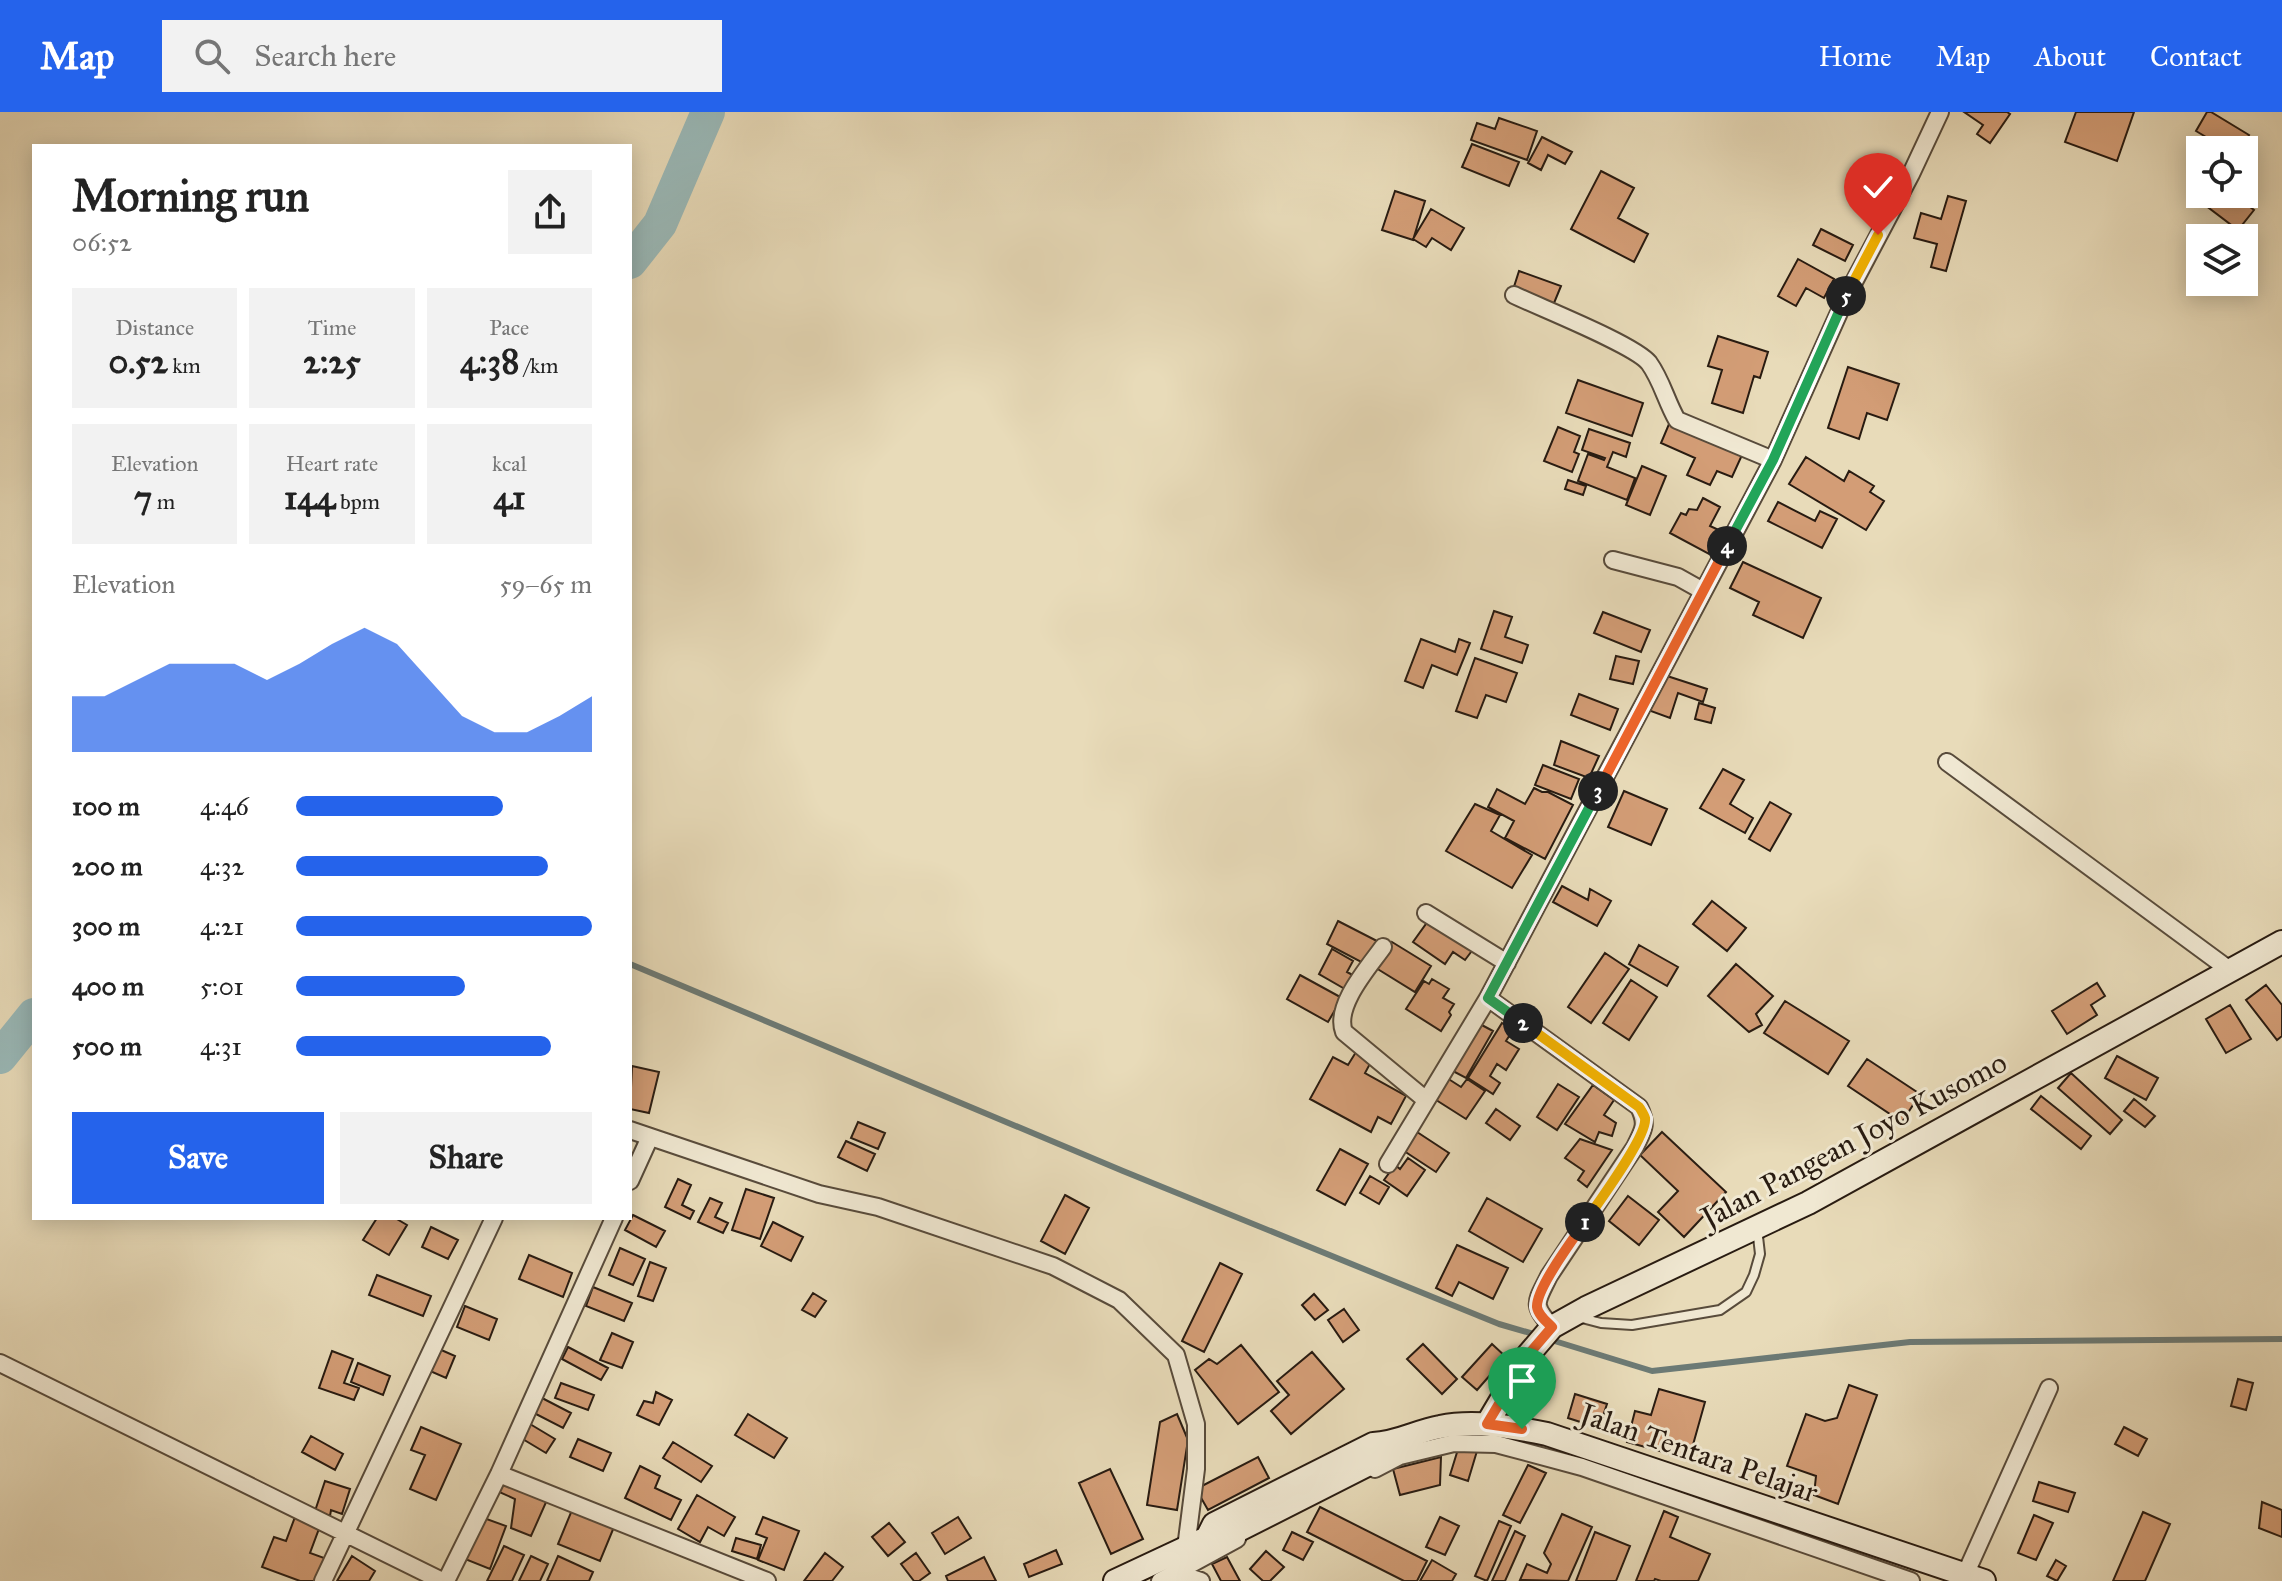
<!DOCTYPE html>
<html lang="en">
<head>
<meta charset="utf-8">
<style>
	body { margin:0; font-family:"IM FELL Great Primer",serif; background:#f2f2f2; color:#222; height:100vh; display:flex; flex-direction:column; font-size:30px; white-space:nowrap }
	* { box-sizing:border-box; margin:0 }
	p { font-size:26px; color:#767676 }
	.icon { flex:none; width:44px; height:44px; fill:none; stroke:currentColor; stroke-width:2; stroke-linecap:round; stroke-linejoin:round }
	.map { position:relative; flex:1; overflow:hidden }
	.side { position:absolute; left:32px; top:32px; width:600px; height:1076px; display:flex; flex-direction:column; background:#fff; border-radius:0px; box-shadow:0 4px 20px #0003 }
	.side>* { flex:none }
	.tools { position:absolute; left:2186px; top:24px; display:grid; gap:16px }
	.tools a { display:grid; place-items:center; width:72px; height:72px; border-radius:0px; background:#fff; box-shadow:0 4px 20px #0003; font-size:40px }
	.pin { position:absolute; display:grid; place-items:center; width:68px; height:68px; color:#fff; margin:-82px -34px; border-radius:50% 50% 50% 0; rotate:-45deg; box-shadow:0 0 8px #0007 }
	.pin .icon { rotate:45deg }
	.km { position:absolute; width:40px; height:40px; margin:-20px; border-radius:50%; background:#222; color:#fff; font-size:22px; line-height:40px; text-align:center }
	.round { display:grid; place-items:center; flex:none; width:84px; height:84px; border-radius:0px; background:#f2f2f2 }
	.summary { display:flex; align-items:center; justify-content:space-between; height:136px; padding:0 40px }
	h1 { font-size:44px; font-weight:700; line-height:60px }
	.metrics { display:grid; grid-template-columns:repeat(3,1fr); gap:12px; height:136px; padding:8px 40px }
	.metrics div { display:grid; align-content:center; border-radius:0px; background:#f2f2f2; text-align:center }
	.metrics b { font-size:34px; font-weight:700 }
	.metrics small { font-size:22px; font-weight:400 }
	.metrics p { font-size:22px }
	.chart { height:224px; padding:16px 40px }
	.chart p { display:flex; justify-content:space-between }
	.chart svg { width:100%; height:144px; margin-top:8px; fill:#2563eb; opacity:.7 }
	.primary-button { display:flex; gap:16px; margin-top:auto; padding:16px 40px }
	.primary-button a { flex:1; height:92px; border-radius:0px; background:#2563eb; color:#fff; font-size:32px; font-weight:700; line-height:92px; text-align:center }
	.primary-button a+a { background:#f2f2f2; color:#222 }
	ul { padding:0 40px; list-style:none; font-size:26px }
	li { display:grid; grid-template-columns:128px 96px 1fr; align-items:center; height:60px }
	li i { height:20px; border-radius:10px; background:#2563eb }
	header { display:flex; align-items:center; gap:48px; box-sizing:border-box; height:112px; padding:0 40px; background:#2563eb; color:#fff }
	header strong { font-size:38px }
	nav { display:flex; gap:44px; margin-inline-start:auto; font-size:28px }
	.search { width:560px; height:72px; background:#f2f2f2; display:flex; align-items:center; gap:20px; box-sizing:border-box; padding:0 28px; border-radius:0px; color:#767676; font-size:30px }
	.map>svg:first-child { display:block }
</style>
</head>
<body>
<header>
<strong>Map</strong>
<div class="search"><svg class="icon" aria-label="search" viewBox="0 0 24 24"><circle cx="10" cy="10" r="6"/><path d="M15 15l6 6"/></svg>Search here</div>
<nav><a>Home</a><a>Map</a><a>About</a><a>Contact</a></nav>
</header>
<div class="map">
<svg width="2282" height="1469" viewBox="0 0 2282 1469">
	<rect width="100%" height="100%" fill="#e8dbb9"/>
	<filter id="stains"><feTurbulence type="fractalNoise" baseFrequency=".0025" numOctaves="4"/><feColorMatrix values="0 0 0 0 .2 0 0 0 0 .09 0 0 0 0 .02 0 0 0 .5 -.17"/></filter>
	<radialGradient id="worn" r=".72"><stop offset=".6" stop-color="#630" stop-opacity="0"/><stop offset="1" stop-color="#630" stop-opacity=".3"/></radialGradient>
	<g fill="none" stroke-linecap="round" stroke-linejoin="round">
		<path stroke="#6c7a75" stroke-width="6" d="M630,852L1123,1059L1499,1212L1537,1223
			M1548,1227L1652,1259L1910,1230L2282,1227"/>
		<path stroke="#9ab9b8" stroke-width="34" d="M630,150L660,112L708,0
			M0,945L34,903"/>
	</g>
	<path fill="#d39d76" stroke="#281b11" stroke-width="2" d="M1964,0H2007L2010,2L1990,31L1977,22L1983,13Z
		M2076,0H2134L2117,49L2065,30Z
		M2207,0H2211L2249,23L2240,38H2211L2216,31L2196,19Z
		M1499,6L1537,19L1527,48L1471,28L1477,11L1495,17Z
		M1542,25L1572,40L1565,52L1548,43L1541,58L1528,51Z
		M1472,32L1519,50L1509,74L1462,55Z
		M1601,59L1634,76L1618,106L1648,122L1634,150L1571,117Z
		M1395,79L1425,89L1413,128L1382,118Z
		M2207,82H2233L2254,98L2238,118L2201,90Z
		M1948,84L1966,89L1946,159L1931,155L1937,132L1914,126L1921,101L1941,107Z
		M1431,97L1464,116L1451,138L1432,126L1426,135L1413,127Z
		M1821,117L1853,133L1845,149L1813,133Z
		M1798,147L1834,167L1824,186L1806,176L1796,194L1778,184Z
		M1519,159L1561,174L1552,196L1512,181Z
		M1718,224L1768,240L1760,266L1754,264L1743,301L1712,291L1722,258L1708,254Z
		M1848,255L1899,272L1887,308L1867,301L1859,327L1828,316Z
		M1578,268L1643,291L1632,324L1566,301Z
		M1669,312L1742,343L1732,365L1717,359L1710,373L1687,363L1695,346L1661,331Z
		M1558,315L1580,324L1574,340L1579,342L1572,360L1544,349Z
		M1589,317L1630,331L1626,345L1613,340L1607,355L1635,366L1627,388L1578,369L1588,342L1604,348L1605,346L1582,338Z
		M1806,345L1844,369L1849,359L1874,374L1870,380L1884,389L1866,418L1789,372Z
		M1642,354L1666,364L1650,403L1626,393Z
		M1568,368L1586,374L1583,383L1565,377Z
		M1703,386L1720,395L1710,414L1721,419L1709,442L1670,421L1681,401L1686,403L1689,397L1697,398Z
		M1778,390L1815,409L1820,399L1837,407L1822,436L1768,409Z
		M1743,450L1821,486L1803,526L1753,503L1759,490L1730,476Z
		M1494,499L1512,505L1505,525L1528,533L1522,551L1481,537Z
		M1603,500L1650,518L1641,540L1594,521Z
		M1421,527L1455,540L1459,527L1470,531L1457,563L1432,553L1423,576L1405,569Z
		M1616,544L1639,549L1633,572L1610,567Z
		M1475,546L1517,561L1506,590L1486,583L1477,606L1456,599Z
		M1661,562L1707,577L1703,590L1678,581L1670,606L1648,598Z
		M1579,582L1618,597L1610,618L1571,603Z
		M1699,591L1715,596L1711,611L1695,607Z
		M1561,629L1599,644L1589,666L1554,653Z
		M1543,653L1579,667L1571,687L1535,673Z
		M1723,657L1744,668L1730,692L1753,706L1745,721L1700,696Z
		M1534,676L1542,680H1548L1573,693L1545,747L1505,726L1514,709L1488,695L1497,677L1525,692Z
		M1624,679L1667,697L1651,733L1608,715Z
		M1770,690L1791,702L1770,739L1749,727Z
		M1475,692L1500,703L1491,719L1532,743L1512,776L1446,739Z
		M1562,774L1588,788L1590,777L1611,789L1597,814L1553,790Z
		M1712,789L1746,816L1727,839L1693,812Z
		M1431,805L1474,836L1465,848L1453,840L1445,852L1413,830Z
		M1338,809L1377,829L1365,852L1327,832Z
		M1392,830L1431,854L1415,880L1376,856Z
		M1639,833L1678,855L1667,874L1629,852Z
		M1332,837L1353,849L1347,860L1358,866L1350,880L1319,862Z
		M1605,841L1629,857L1591,911L1568,895Z
		M1736,852L1773,884L1756,902L1762,913L1749,920L1708,884Z
		M1300,863L1342,886L1328,910L1287,887Z
		M1432,867L1449,877L1443,886L1454,892L1449,900L1451,903L1441,919L1406,897L1424,869L1429,872Z
		M1631,868L1657,885L1629,928L1603,911Z
		M2097,871L2105,884L2091,893L2097,903L2067,922L2052,899Z
		M2266,873L2282,893V924L2277,928L2246,888Z
		M1785,889L1849,929L1828,962L1764,921Z
		M2230,893L2251,927L2226,941L2206,907Z
		M1478,911L1493,919L1466,966L1451,958Z
		M1502,911L1513,918L1506,929L1519,937L1506,958L1497,952L1490,964L1500,971L1493,982L1468,966Z
		M1356,940L1372,948L1365,961L1406,984L1391,1012L1378,1005L1371,1020L1310,987L1333,945L1348,953Z
		M2117,944L2158,966L2146,988L2105,966Z
		M1867,947L1920,982L1902,1010L1848,974Z
		M632,954L659,960L649,1001L630,997Z
		M2071,961L2122,1008L2110,1022L2058,976Z
		M1447,966L1461,975L1467,967L1485,979L1466,1007L1433,986Z
		M1558,972L1579,985L1557,1018L1537,1005Z
		M1593,973L1614,988L1604,1003L1616,1011L1612,1024L1599,1020L1595,1030L1565,1012Z
		M2041,984L2091,1024L2081,1037L2031,997Z
		M2134,987L2155,1004L2145,1015L2124,999Z
		M1496,997L1520,1014L1510,1028L1486,1011Z
		M858,1010L885,1021L878,1037L851,1026Z
		M1414,1018L1449,1041L1436,1060L1401,1037Z
		M1662,1020L1726,1080L1684,1125L1658,1100L1678,1079L1640,1043Z
		M1580,1027L1612,1038L1587,1075L1578,1068L1584,1059L1565,1046Z
		M846,1029L875,1042L867,1059L838,1045Z
		M1340,1037L1368,1052L1345,1093L1317,1078Z
		M1408,1046L1425,1058L1407,1084L1384,1068L1395,1053L1400,1057Z
		M1370,1064L1389,1075L1379,1092L1360,1081Z
		M678,1067L691,1073L682,1093L694,1099L690,1107L665,1095Z
		M746,1077L774,1086L760,1127L732,1118Z
		M1065,1083L1089,1096L1065,1142L1041,1129Z
		M1628,1084L1659,1108L1639,1133L1609,1109Z
		M710,1086L722,1091L715,1105L728,1111L723,1121L698,1110Z
		M1487,1086L1542,1117L1523,1150L1469,1119Z
		M633,1103L665,1119L656,1135L625,1118Z
		M377,1106H395L407,1113L389,1143L363,1128Z
		M773,1110L803,1125L791,1149L761,1134Z
		M431,1115L458,1128L448,1147L422,1135Z
		M1457,1133L1508,1156L1493,1187L1459,1170L1452,1184L1436,1176Z
		M620,1136L645,1147L633,1173L609,1163Z
		M529,1143L572,1161L563,1185L519,1167Z
		M650,1150L666,1156L653,1189L638,1184Z
		M1220,1151L1242,1162L1204,1240L1182,1229Z
		M377,1163L431,1184L423,1204L369,1183Z
		M593,1175L632,1191L624,1209L586,1194Z
		M813,1181L826,1189L815,1205L802,1198Z
		M1314,1182L1328,1198L1315,1208L1302,1193Z
		M465,1194L497,1207L489,1228L457,1215Z
		M1344,1197L1359,1218L1343,1230L1328,1208Z
		M612,1221L633,1230L622,1256L600,1248Z
		M1423,1232L1457,1267L1442,1282L1407,1247Z
		M1492,1232L1506,1245L1477,1278L1462,1265Z
		M1241,1233L1279,1280L1238,1312L1195,1258L1209,1247L1217,1252Z
		M568,1235L608,1256L601,1268L562,1247Z
		M439,1237L455,1244L446,1266L430,1259Z
		M332,1239L353,1247L344,1271L359,1276L354,1288L319,1276Z
		M1312,1240L1344,1277L1291,1322L1271,1299L1289,1283L1277,1269Z
		M358,1251L390,1264L383,1283L351,1270Z
		M2238,1267L2253,1271L2246,1298L2231,1294Z
		M561,1271L594,1283L588,1298L555,1286Z
		M1849,1273L1877,1283L1838,1392L1814,1383L1816,1364L1787,1354L1806,1302L1825,1309L1837,1306Z
		M1659,1277L1705,1290L1689,1347L1627,1330L1635,1299L1651,1303Z
		M656,1280L672,1288L659,1313L637,1303L644,1289L653,1291Z
		M1575,1282L1607,1292L1599,1316L1568,1306Z
		M542,1286L571,1301L563,1316L534,1301Z
		M748,1302L787,1326L774,1346L735,1323Z
		M1177,1302L1188,1328L1177,1398L1147,1393L1160,1310Z
		M530,1312L555,1327L546,1341L521,1326Z
		M421,1315L461,1332L436,1388L410,1377L425,1343L411,1338Z
		M2124,1315L2147,1327L2138,1344L2115,1332Z
		M311,1324L343,1342L335,1358L302,1340Z
		M578,1327L611,1341L603,1359L570,1345Z
		M673,1330L712,1354L701,1370L663,1346Z
		M1459,1334L1477,1339L1468,1369L1450,1363Z
		M1258,1345L1269,1366L1208,1398L1196,1377Z
		M1441,1345L1440,1373L1400,1383L1393,1357Z
		M1528,1353L1546,1361L1520,1411L1503,1403Z
		M640,1354L660,1364L655,1376L681,1388L671,1408L625,1386Z
		M1110,1357L1143,1427L1111,1442L1079,1371Z
		M502,1368L547,1388L531,1424L511,1416L515,1387L497,1379Z
		M325,1369L350,1377L342,1402L331,1398L330,1404L315,1399Z
		M2039,1370L2075,1381L2068,1400L2033,1389Z
		M697,1383L735,1405L724,1424L708,1415L700,1430L678,1417Z
		M2262,1390L2282,1398V1425L2259,1416Z
		M1320,1395L1427,1449L1417,1469H1404L1307,1420Z
		M572,1398L614,1415L600,1449L558,1432Z
		M1664,1399L1678,1405L1670,1425L1710,1442L1698,1469H1661L1655,1467L1654,1469H1636Z
		M2143,1400L2170,1412L2145,1469H2113Z
		M1562,1402L1592,1415L1568,1469L1520,1468L1527,1452L1547,1461L1551,1452L1544,1441Z
		M2034,1403L2053,1411L2036,1448L2018,1441Z
		M295,1405L320,1414L310,1441L327,1447L319,1469H300L262,1455L274,1425L286,1429Z
		M481,1405L506,1414L490,1457L465,1447Z
		M763,1405L799,1419L784,1458L758,1448L767,1426L756,1422Z
		M958,1405L971,1426L945,1442L932,1421Z
		M1440,1405L1459,1414L1445,1443L1426,1435Z
		M1499,1409L1511,1414L1487,1469L1475,1464Z
		M889,1411L905,1430L888,1444L872,1425Z
		M1515,1419L1525,1424L1505,1469H1492Z
		M1292,1420L1313,1430L1303,1448L1283,1438Z
		M1595,1420L1630,1434L1616,1469H1576Z
		M736,1426L761,1433L757,1447L732,1439Z
		M504,1434L524,1443L512,1469H487Z
		M1056,1438L1062,1452L1029,1465L1024,1452Z
		M1266,1439L1284,1455L1270,1469H1263L1250,1457Z
		M825,1441L843,1455L832,1469H804Z
		M916,1441L930,1461L919,1469H914L901,1452Z
		M352,1444L375,1459L369,1469H337Z
		M531,1444L548,1452L540,1469H519Z
		M558,1444L593,1460L589,1469H547Z
		M984,1445L996,1469H948L946,1464Z
		M1227,1445L1240,1469H1221L1212,1452Z
		M1432,1448L1456,1462L1452,1469H1420Z
		M2056,1448L2066,1454L2057,1469L2047,1464Z"/>
	<g fill="none" stroke-linecap="round" stroke-linejoin="round">
		<defs>
			<path id="lane" d="M1578,1205L1601,1211L1632,1213L1720,1198L1746,1180L1754,1163L1760,1142L1757,1116"/>
			<path id="street" d="M1514,183C1541,196 1635,233 1649,251C1662,269 1666,289 1677,308L1773,348
				M1613,448L1678,465L1703,479
				M1947,650L2231,859
				M1426,801L1507,851
				M1383,835C1368,856 1334,894 1344,920L1426,988
				M1488,886L1639,995C1648,1013 1643,1018 1635,1035L1549,1164C1536,1191 1531,1192 1552,1215
				M630,1018L819,1082L878,1095L1053,1154L1119,1188L1176,1243L1196,1312V1357L1186,1436
				M1388,1052L1488,886L1773,348L1846,185L1911,62L1940,0
				M630,1069L650,1025
				M0,1251L442,1469
				M1375,1357L1400,1344L1454,1331L1496,1332L1582,1355L1911,1469
				M499,1362L767,1469
				M1177,1461L1201,1469
				M1965,1463L2049,1276
				M323,1469L494,1106
				M446,1469L499,1362L614,1106
				M1160,1469L1237,1427"/>
			<path id="secondary" d="M1487,1312L1528,1243L1552,1215L1586,1196L1808,1091L2282,830
				M1207,1426L1214,1412L1373,1332C1398,1331 1417,1319 1440,1315C1475,1308 1513,1315 1547,1322L1984,1469
				M1115,1469L1207,1426H1223L1381,1346L1391,1332"/>
		</defs>
		<use href="#lane" stroke="#584b3b" stroke-width="12"/>
		<use href="#street" stroke="#584b3b" stroke-width="20"/>
		<use href="#secondary" stroke="#281b11" stroke-width="26"/>
		<use href="#lane" stroke="#f0e8d2" stroke-width="8"/>
		<use href="#street" stroke="#f0e8d2" stroke-width="16"/>
		<use href="#secondary" stroke="#f0e8d2" stroke-width="22"/>
	</g>
	<g fill="none" stroke-linecap="round" stroke-linejoin="round">
		<defs>
			<path id="split-1" d="M1522,1317L1487,1312L1528,1243L1552,1215C1547,1210 1538,1203 1537,1195C1536,1176 1574,1126 1585,1110"/>
			<path id="split-2" d="M1523,911L1639,995C1640,996 1645,1005 1645,1006C1648,1024 1597,1092 1585,1110"/>
			<path id="split-3" d="M1523,911L1488,886L1598,679"/>
			<path id="split-4" d="M1598,679L1727,434"/>
			<path id="split-5" d="M1727,434L1773,348L1846,184"/>
			<path id="split-6" d="M1846,184L1878,123"/>
		</defs>
		<use href="#split-1" stroke="#fff" stroke-width="16"/>
		<use href="#split-2" stroke="#fff" stroke-width="16"/>
		<use href="#split-3" stroke="#fff" stroke-width="16"/>
		<use href="#split-4" stroke="#fff" stroke-width="16"/>
		<use href="#split-5" stroke="#fff" stroke-width="16"/>
		<use href="#split-6" stroke="#fff" stroke-width="16"/>
		<use href="#split-1" stroke="#f0652b" stroke-width="10"/>
		<use href="#split-2" stroke="#f5b400" stroke-width="10"/>
		<use href="#split-3" stroke="#22a559" stroke-width="10"/>
		<use href="#split-4" stroke="#f0652b" stroke-width="10"/>
		<use href="#split-5" stroke="#22a559" stroke-width="10"/>
		<use href="#split-6" stroke="#f5b400" stroke-width="10"/>
	</g>
	<g text-anchor="middle" stroke-width="6" stroke-linejoin="round" paint-order="stroke">
		<g font-size="30" fill="#281b11" stroke="#f0e8d2">
			<text transform="translate(1854 1028) rotate(-28)" y="10">Jalan Pangean Joyo Kusomo</text>
			<text transform="translate(1699 1341) rotate(19)" y="10">Jalan Tentara Pelajar</text>
		</g>
	</g>
	<rect width="100%" height="100%" filter="url(#stains)"/>
	<rect width="100%" height="100%" fill="url(#worn)"/>
</svg>
<div class="tools">
<a><svg class="icon" aria-label="locate" viewBox="0 0 24 24"><circle cx="12" cy="12" r="6"/><path d="M12 2v4M12 18v4M2 12h4M18 12h4"/></svg></a>
<a><svg class="icon" aria-label="layers" viewBox="0 0 24 24"><path d="M12 4l9 5-9 5-9-5zM3 14l9 5 9-5"/></svg></a>
</div>
<div class="pin" style="left:1522px;top:1317px;background:#1e9e55"><svg class="icon" aria-label="arrive" viewBox="0 0 24 24"><path d="M6 21V4h12l-3 4 3 4H6"/></svg></div>
<div class="pin" style="left:1878px;top:123px;background:#d93025"><svg class="icon" aria-label="check" viewBox="0 0 24 24"><path d="M5 12l5 5 9-10"/></svg></div>
<b class="km" style="left:1585px;top:1110px">1</b>
<b class="km" style="left:1523px;top:911px">2</b>
<b class="km" style="left:1598px;top:679px">3</b>
<b class="km" style="left:1727px;top:434px">4</b>
<b class="km" style="left:1846px;top:184px">5</b>
<section class="side">
<div class="summary"><div><h1>Morning run</h1><p>06:52</p></div><a class="round"><svg class="icon" aria-label="share" viewBox="0 0 24 24"><path d="M12 15V3M7 8l5-5 5 5M5 13v7h14v-7"/></svg></a></div>
<div class="metrics">
<div><p>Distance</p><b>0.52<small> km</small></b></div>
<div><p>Time</p><b>2:25</b></div>
<div><p>Pace</p><b>4:38<small> /km</small></b></div>
</div>
<div class="metrics">
<div><p>Elevation</p><b>7<small> m</small></b></div>
<div><p>Heart rate</p><b>144<small> bpm</small></b></div>
<div><p>kcal</p><b>41</b></div>
</div>
<div class="chart"><p><span>Elevation</span>59–65 m</p>
<svg viewBox="0 0 160 44" preserveAspectRatio="none"><path d="M0 44V27L10 27L20 22L30 17L40 17L50 17L60 22L70 17L80 11L90 6L100 11L110 22L120 33L130 38L140 38L150 33L160 27V44z"/></svg>
</div>
<ul>
<li><b>100 m</b>4:46<i style="width:70%"></i></li>
<li><b>200 m</b>4:32<i style="width:85%"></i></li>
<li><b>300 m</b>4:21<i style="width:100%"></i></li>
<li><b>400 m</b>5:01<i style="width:57%"></i></li>
<li><b>500 m</b>4:31<i style="width:86%"></i></li>
</ul>
<div class="primary-button"><a>Save</a><a>Share</a></div>
</section>
</div>
</body>
</html>
